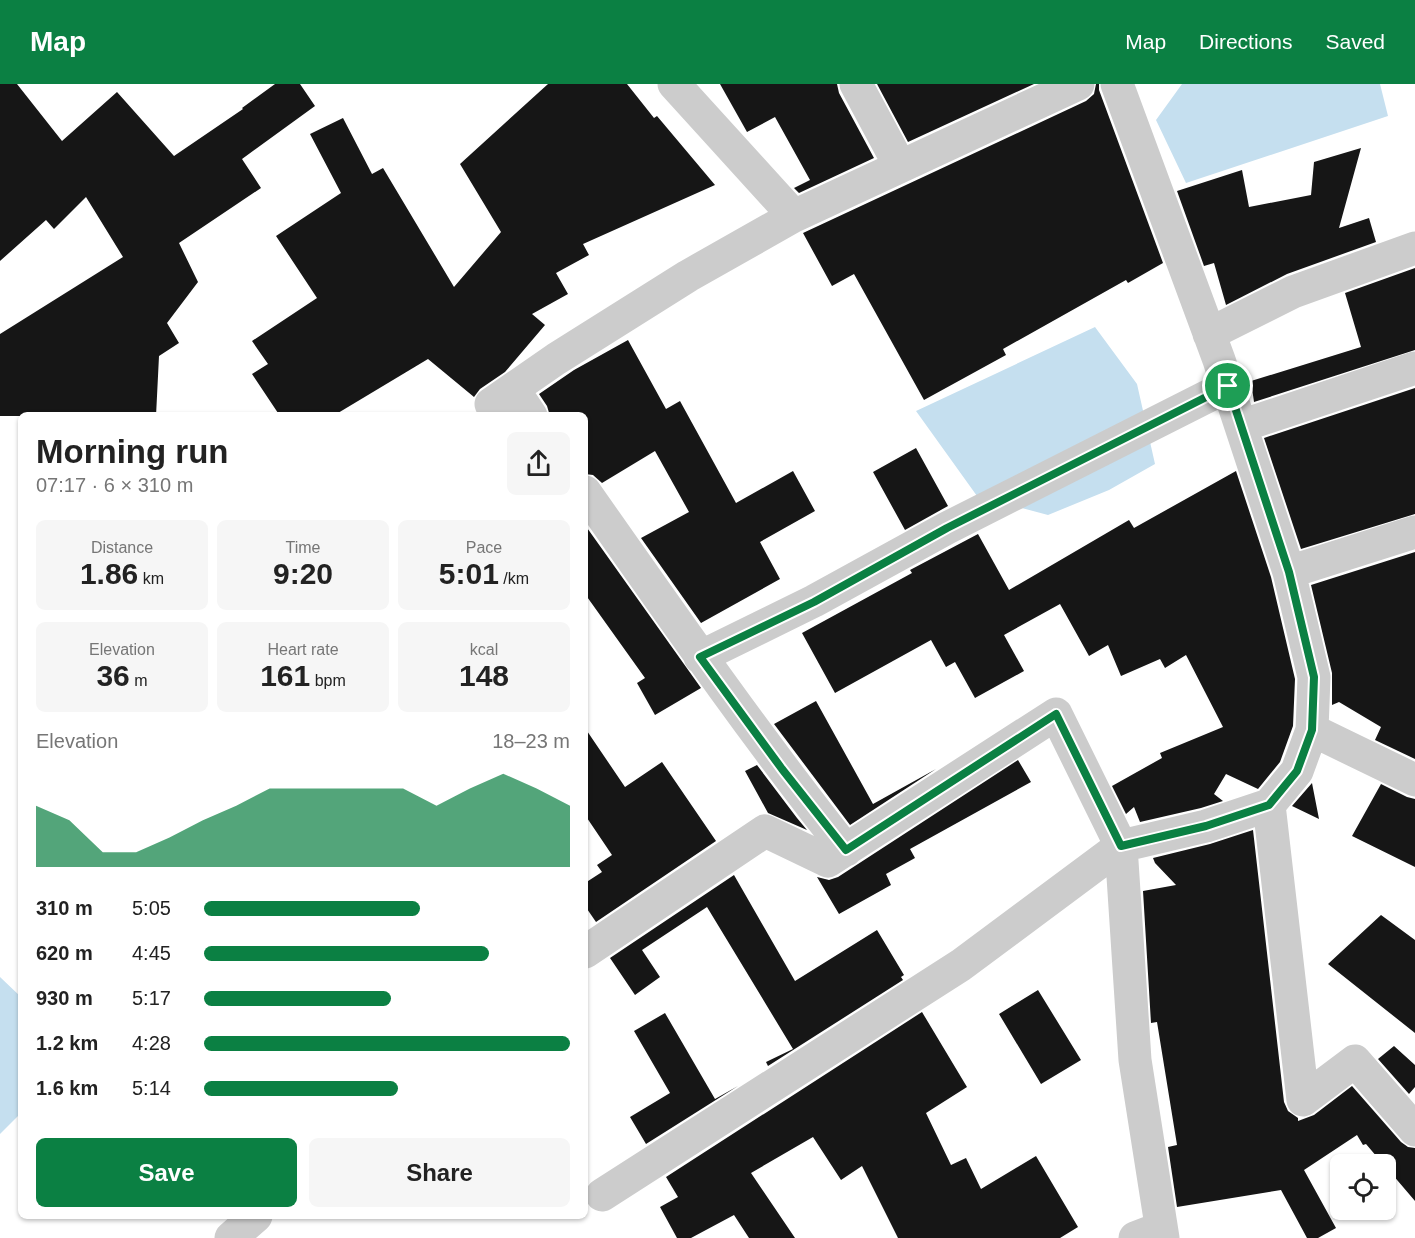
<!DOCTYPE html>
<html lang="en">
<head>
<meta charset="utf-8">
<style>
	body { margin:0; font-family:Arial,sans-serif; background:#f6f6f6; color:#222; height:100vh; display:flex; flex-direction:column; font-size:22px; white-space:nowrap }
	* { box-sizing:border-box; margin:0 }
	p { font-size:20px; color:#767676 }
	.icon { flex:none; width:33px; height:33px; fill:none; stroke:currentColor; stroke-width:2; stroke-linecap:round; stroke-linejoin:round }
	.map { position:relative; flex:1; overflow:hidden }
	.details { position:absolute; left:18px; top:328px; width:570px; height:807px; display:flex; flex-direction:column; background:#fff; border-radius:9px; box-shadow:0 2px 4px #0004 }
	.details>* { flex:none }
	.fabs { position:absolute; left:1330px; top:1070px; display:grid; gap:12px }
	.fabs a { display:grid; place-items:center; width:66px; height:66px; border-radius:9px; background:#fff; box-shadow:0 2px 4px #0004; font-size:30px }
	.pin { position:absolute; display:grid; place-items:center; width:51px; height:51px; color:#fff; margin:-26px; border:3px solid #fff; border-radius:50%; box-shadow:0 2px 6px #0007 }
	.round { display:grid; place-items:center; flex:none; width:63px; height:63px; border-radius:9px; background:#f6f6f6 }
	.head { display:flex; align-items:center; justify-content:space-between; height:102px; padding:0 18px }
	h1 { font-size:33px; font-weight:600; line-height:45px }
	.figures { display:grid; grid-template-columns:repeat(3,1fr); gap:9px; height:102px; padding:6px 18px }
	.figures div { display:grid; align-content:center; border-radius:9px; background:#f6f6f6; text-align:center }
	.figures b { font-size:30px; font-weight:600 }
	.figures small { font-size:16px; font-weight:400 }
	.figures p { font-size:16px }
	.chart { height:168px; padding:12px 18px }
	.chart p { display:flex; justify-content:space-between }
	.chart svg { width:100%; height:108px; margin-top:6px; fill:#0b8043; opacity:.7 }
	.cta { display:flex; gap:12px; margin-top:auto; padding:12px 18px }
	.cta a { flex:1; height:69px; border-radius:9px; background:#0b8043; color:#fff; font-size:24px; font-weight:600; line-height:69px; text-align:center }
	.cta a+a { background:#f6f6f6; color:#222 }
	ul { padding:0 18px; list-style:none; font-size:20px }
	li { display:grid; grid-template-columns:96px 72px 1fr; align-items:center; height:45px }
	li i { height:15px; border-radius:8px; background:#0b8043 }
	header { display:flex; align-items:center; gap:36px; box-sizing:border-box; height:84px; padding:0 30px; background:#0b8043; color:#fff }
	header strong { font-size:28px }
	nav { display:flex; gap:33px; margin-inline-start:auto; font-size:21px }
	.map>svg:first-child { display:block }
</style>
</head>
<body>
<header>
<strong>Map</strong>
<nav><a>Map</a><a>Directions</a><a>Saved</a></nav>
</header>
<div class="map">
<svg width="1415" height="1154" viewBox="0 0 1415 1154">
	<rect width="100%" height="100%" fill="#fff"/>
	<path fill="#c5dfef" d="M1182,0H1380L1388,32L1186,99L1156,36Z
		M1095,243L1137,300L1155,380L1109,406L1048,431L977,412L916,327Z
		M0,893L21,913V1029L0,1050Z"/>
	<path fill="#161616" d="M0,0H17L62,57L117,8L174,72L243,25L242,24L275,0H300L315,22L242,75L261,104L179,159L198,198L167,239L179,259L159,272L156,332H0V250L123,173L86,113L54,145L46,136L0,177Z
		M548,0H627L654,34L657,32L715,101L583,160L589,171L556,189L568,210L532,230L545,241L505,288L480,305L474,313L428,275L333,332H280L252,290L268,280L252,257L317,214L276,152L341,109L310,50L343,34L372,90L383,84L454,203L501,148L460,80Z
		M720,0H837L839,9L874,74L799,109L794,104L810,96L775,33L747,48Z
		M877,0H1034L908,58Z
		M1096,0H1099V6L1163,179L1128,199L1126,196L1003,265L1006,271L924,316L854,190L832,202L803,149L1086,17L1094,10Z
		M1361,64L1339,144L1369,134L1376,158L1287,190L1226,221L1214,179L1204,182L1177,107L1242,86L1249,123L1311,111L1314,78Z
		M1415,184V266L1254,318L1251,297L1361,263L1345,209Z
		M628,256L666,325L680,317L736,419L793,387L815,427L760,458L780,495L701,539L641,454L689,428L655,367L602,399L593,391L585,390V332H550L547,322L539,310L574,286Z
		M1415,304V430L1301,465L1264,354Z
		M916,364L948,422L905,446L873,388Z
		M1236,387L1271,493L1295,595L1293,642L1280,678L1258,705L1226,690L1214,710L1223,717L1201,724L1140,738L1134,723L1126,730L1112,702L1162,674L1160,669L1223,643L1186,571L1165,584L1160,575L1121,592L1108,561L1089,572L1060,520L1004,551L1024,587L975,614L955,578L946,583L931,556L835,609L802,549L912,489L910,486L978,450L1009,506L1129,436L1134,444Z
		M585,441L701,604L655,631L637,599L645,594L585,510Z
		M1415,468V675L1375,656L1381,643L1339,618L1332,621V589L1311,501Z
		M816,617L873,720L936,685L850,741L774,640Z
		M585,644L625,703L662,678L716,757L596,838L585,822V799L602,788L597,781L612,771L585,731Z
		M1018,676L1031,698L910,765L915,774L886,790L891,801L839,830L817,793L829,796L838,793Z
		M757,681L797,734L807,746L768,729L745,687Z
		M1312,699L1319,735L1292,722Z
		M1381,700L1407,713L1415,715V783L1352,752Z
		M1253,746L1284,1018L1288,1027L1298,1034V1037L1314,1031L1352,1002L1401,1058L1408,1063L1415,1064V1117L1386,1083V1080H1383L1366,1060L1363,1061L1357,1051L1304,1086L1336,1144L1318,1154H1307L1281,1106L1177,1123L1168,1063L1177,1061L1157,938L1151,939L1143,807L1176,801L1155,779L1153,774L1210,760Z
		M734,791L795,897L877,846L904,891L901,893L903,896L768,982L766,978L793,965L707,823L642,866L660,893L635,911L610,874Z
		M1381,831L1415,856V949L1328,880Z
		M1038,906L1081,976L1041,1000L999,930Z
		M922,928L967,1003L926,1029L951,1081L966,1074L981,1105L1036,1072L1078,1143L1060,1154H898L862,1082L841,1096L813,1053L751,1089L795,1154H749L734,1131L691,1154H677L660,1123L678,1113L666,1093Z
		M665,929L715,1015L738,1002L646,1060L630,1033L670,1009L634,947Z
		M1394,962L1415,981V1003L1409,1010L1378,975Z"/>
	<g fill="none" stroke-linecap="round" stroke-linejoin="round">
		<path stroke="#ccc" stroke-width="33" d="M674,0L794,132
			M856,0L900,82
			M1117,0L1219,276L1289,488L1314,593L1312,646L1297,687L1269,721L1206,742L1121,762L1135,976L1163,1154
			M1209,250L1293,208L1415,164
			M513,305L531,332
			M491,320L556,275L688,192L794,132L1078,0
			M1241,342L1415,284
			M585,408C670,529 754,650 846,766
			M1289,488L1415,448
			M700,573L814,517L947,444L1228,302
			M1312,646L1415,696
			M1269,721L1303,1016L1355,977L1415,1046
			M585,868L765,747L828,777L1056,630L1121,762L961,881L602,1111
			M231,1154L256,1132
			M1135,1154L1161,1144"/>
	</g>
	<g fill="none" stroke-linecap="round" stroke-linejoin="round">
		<defs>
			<path id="route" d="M1228,302L1289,488L1314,593L1312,646L1297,687L1269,721L1206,742L1121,762L1056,630L846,766L782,685L700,573L814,518L947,444Z"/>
		</defs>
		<use href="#route" stroke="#fff" stroke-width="12"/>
		<use href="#route" stroke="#0b8043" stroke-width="8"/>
	</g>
</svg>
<div class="fabs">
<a><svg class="icon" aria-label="locate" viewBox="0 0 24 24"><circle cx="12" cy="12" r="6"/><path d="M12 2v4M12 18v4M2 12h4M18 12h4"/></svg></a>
</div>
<div class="pin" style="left:1228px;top:302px;background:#1e9e55"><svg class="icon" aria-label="arrive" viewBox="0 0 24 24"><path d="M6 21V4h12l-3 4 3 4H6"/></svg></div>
<section class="details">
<div class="head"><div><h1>Morning run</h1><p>07:17 · 6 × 310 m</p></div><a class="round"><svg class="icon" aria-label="share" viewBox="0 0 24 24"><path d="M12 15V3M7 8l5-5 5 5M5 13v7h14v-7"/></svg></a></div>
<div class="figures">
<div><p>Distance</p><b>1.86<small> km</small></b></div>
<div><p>Time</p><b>9:20</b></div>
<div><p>Pace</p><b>5:01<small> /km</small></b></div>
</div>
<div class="figures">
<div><p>Elevation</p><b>36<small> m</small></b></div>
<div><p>Heart rate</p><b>161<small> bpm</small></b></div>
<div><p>kcal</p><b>148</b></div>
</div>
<div class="chart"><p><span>Elevation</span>18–23 m</p>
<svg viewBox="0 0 160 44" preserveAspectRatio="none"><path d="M0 44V19L10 25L20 38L30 38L40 32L50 25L60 19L70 12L80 12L90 12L100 12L110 12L120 19L130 12L140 6L150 12L160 19V44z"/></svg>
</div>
<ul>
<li><b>310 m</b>5:05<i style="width:59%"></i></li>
<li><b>620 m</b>4:45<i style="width:78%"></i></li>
<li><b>930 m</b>5:17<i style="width:51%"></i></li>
<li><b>1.2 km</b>4:28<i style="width:100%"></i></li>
<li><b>1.6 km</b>5:14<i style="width:53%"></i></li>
</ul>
<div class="cta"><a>Save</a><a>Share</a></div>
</section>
</div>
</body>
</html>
